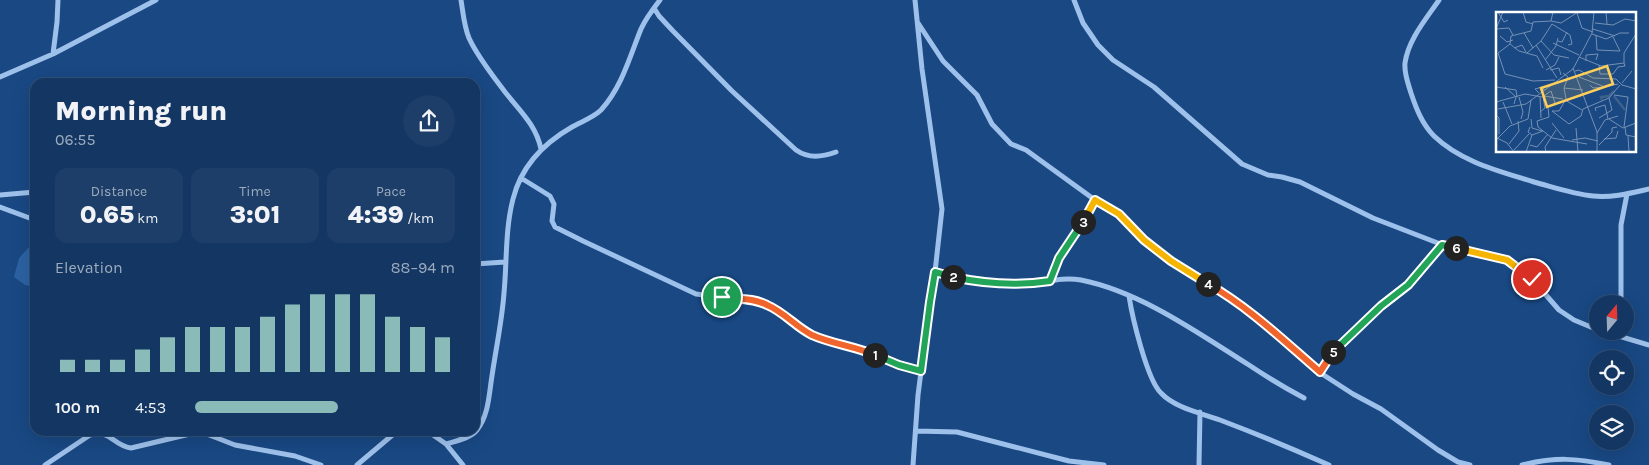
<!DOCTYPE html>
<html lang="en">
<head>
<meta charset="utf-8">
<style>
	body { margin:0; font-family:Karla,sans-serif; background:#1c3e68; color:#f1f3f6; height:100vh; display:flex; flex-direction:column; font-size:19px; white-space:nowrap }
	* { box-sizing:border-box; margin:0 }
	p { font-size:16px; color:#9dabbe }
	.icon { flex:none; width:28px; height:28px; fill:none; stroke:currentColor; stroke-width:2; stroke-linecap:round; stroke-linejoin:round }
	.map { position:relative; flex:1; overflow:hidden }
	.drawer { position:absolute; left:30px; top:78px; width:450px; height:358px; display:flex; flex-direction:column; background:#133662; border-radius:15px; box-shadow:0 5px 20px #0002,0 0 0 1px #325077 }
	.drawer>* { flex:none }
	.needle { width:32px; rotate:19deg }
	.tools { position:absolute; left:1589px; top:295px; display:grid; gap:10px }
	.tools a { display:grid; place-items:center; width:45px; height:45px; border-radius:50%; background:#133662; box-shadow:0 5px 20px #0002,0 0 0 1px #325077; font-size:25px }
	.pin { position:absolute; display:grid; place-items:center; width:42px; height:42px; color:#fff; margin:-21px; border:2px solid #fff; border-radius:50%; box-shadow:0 1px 5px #0007 }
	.km { position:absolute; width:25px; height:25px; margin:-12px; border-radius:50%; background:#222; color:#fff; font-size:14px; line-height:25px; text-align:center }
	.round { display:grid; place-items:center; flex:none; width:52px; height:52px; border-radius:26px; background:#1c3e68 }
	.summary { display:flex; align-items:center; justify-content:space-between; height:85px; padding:0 25px }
	h1 { font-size:28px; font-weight:800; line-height:38px }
	.figures { display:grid; grid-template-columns:repeat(3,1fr); gap:8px; height:85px; padding:5px 25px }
	.figures div { display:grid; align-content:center; border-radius:12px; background:#1c3e68; text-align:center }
	.figures b { font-size:25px; font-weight:800 }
	.figures small { font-size:14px; font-weight:400 }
	.figures p { font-size:14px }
	.chart { height:140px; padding:10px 25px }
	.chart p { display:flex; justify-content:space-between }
	.chart svg { width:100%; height:90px; margin-top:5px; stroke:#8bbbb9; stroke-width:6 }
	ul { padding:0 25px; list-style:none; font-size:16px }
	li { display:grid; grid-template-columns:80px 60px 1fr; align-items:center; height:38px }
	li i { height:12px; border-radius:6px; background:#8bbbb9 }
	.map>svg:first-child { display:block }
</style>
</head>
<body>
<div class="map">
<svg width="1649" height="465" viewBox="0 0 1649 465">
	<rect width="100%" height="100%" fill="#194883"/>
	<path fill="#2c62a2" d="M35,241V287L25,285L14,277L19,258Z"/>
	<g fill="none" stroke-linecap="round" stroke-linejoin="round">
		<path stroke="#9ec1eb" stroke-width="5" d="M461,0C463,12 464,26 469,38C477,56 493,76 505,92C520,111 536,125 541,149
			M1074,0L1083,23L1098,45L1113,60L1154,87L1242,164L1268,175L1282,177L1300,182L1373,218L1443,245L1490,255L1507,261L1532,279L1559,310L1574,320L1598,330
			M1439,0C1426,19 1408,40 1405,63C1404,74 1408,83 1411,93C1416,108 1422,124 1434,136C1461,162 1499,171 1534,182C1553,187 1573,194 1593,196C1612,198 1631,193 1649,189
			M654,8L659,16L673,31L732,91L796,150C809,159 822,157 836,152
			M918,23L943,61L977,95L992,124L1011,144L1026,150L1095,200L1119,214L1144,240L1171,261L1234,300L1319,372L1353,394L1381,409L1438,450L1458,462L1470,465
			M53,54L57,22L58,0
			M0,77L53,54L156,0
			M521,178L550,196L554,204L552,221L555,227L583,241L696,294L755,301L766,304L812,334L836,343L854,347L899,365L921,371
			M0,195L35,192
			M0,207L35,220
			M475,264L505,262
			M935,272C963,280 992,286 1021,285C1041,284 1061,276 1081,280C1141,292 1198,333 1249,365C1267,377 1285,388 1304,398
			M1050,281L1059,258L1095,200
			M1129,296C1132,316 1147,380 1161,393C1175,408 1201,413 1220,420C1257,434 1293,449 1329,465
			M1621,304V225L1627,194
			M1602,331L1649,345
			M1319,372L1330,356L1343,341L1381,305L1408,285L1443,245
			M426,430L446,444C456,441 471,438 477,430C489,415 489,393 492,376C496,348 502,321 504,293C507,262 505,230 513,199C521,167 544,143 572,127C581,122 594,117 601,110C622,87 630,56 641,29C646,18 653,9 660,0
			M453,430L465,438
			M199,431L235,445L295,456L321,465
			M916,431L957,432L1069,461L1104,465
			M446,444L463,465
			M45,465L90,435C111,429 113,446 131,448L194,433L200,430
			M357,465L396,432L401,430
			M913,465L918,395L930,302L935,272L942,209L922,69L915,0
			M1199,465L1200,412
			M1522,465C1556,457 1575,458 1609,465"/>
	</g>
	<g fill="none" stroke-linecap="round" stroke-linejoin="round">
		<defs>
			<path id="split-1" d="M722,297C737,299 754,298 767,305C784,312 796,327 812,335C832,344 854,346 875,355"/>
			<path id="split-2" d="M875,355L899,365L921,371L930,302L935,272L953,277"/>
			<path id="split-3" d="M953,277C986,284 1017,286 1050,281L1059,258L1083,222"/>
			<path id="split-4" d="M1083,222L1095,200L1119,214L1144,240L1171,261L1208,284"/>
			<path id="split-5" d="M1208,284C1249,307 1284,341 1320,372L1333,352"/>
			<path id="split-6" d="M1333,352L1381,306L1408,285L1442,245L1456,248"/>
			<path id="split-7" d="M1456,248L1507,260L1532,279"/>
		</defs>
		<use href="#split-1" stroke="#fff" stroke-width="10"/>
		<use href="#split-2" stroke="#fff" stroke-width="10"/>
		<use href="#split-3" stroke="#fff" stroke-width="10"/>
		<use href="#split-4" stroke="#fff" stroke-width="10"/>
		<use href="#split-5" stroke="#fff" stroke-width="10"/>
		<use href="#split-6" stroke="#fff" stroke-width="10"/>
		<use href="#split-7" stroke="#fff" stroke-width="10"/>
		<use href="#split-1" stroke="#f0652b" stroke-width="6"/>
		<use href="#split-2" stroke="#22a559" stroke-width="6"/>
		<use href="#split-3" stroke="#22a559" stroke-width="6"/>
		<use href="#split-4" stroke="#f5b400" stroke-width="6"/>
		<use href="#split-5" stroke="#f0652b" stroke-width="6"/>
		<use href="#split-6" stroke="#22a559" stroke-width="6"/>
		<use href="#split-7" stroke="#f5b400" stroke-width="6"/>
	</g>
	<g transform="translate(1496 12)">
		<rect width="140" height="140" fill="#194883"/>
		<path fill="none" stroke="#3f618d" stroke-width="2.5" d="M118,84L129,98M106,88L105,85L113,84L118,79"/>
		<path fill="none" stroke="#7591b5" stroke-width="1" d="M2,0L8,10L12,8M27,0L30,10L37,12M57,0L55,9L37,10L35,19L15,24L14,32L2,41L9,62L37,69L59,68M81,1L86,16L97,20M55,9L65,11L82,0M99,11L117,13L129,7L140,9M56,12L74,23L76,32L72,33M111,12L110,0H115M0,17L13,16L17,23M0,17L7,0M97,17L119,24M28,21L37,36M96,22L110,27L124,21H133M100,23L101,38L124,39M4,24L11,30L17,28M117,25L124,39M45,29L58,43L73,46M62,29L66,30L71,20M57,31L83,43M14,32L23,39L41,44L47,56M40,33L61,66M18,36L26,33L30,40M31,41L45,29L56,12M83,45L105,54L128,51V41L140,22M50,47L60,34L62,26M90,49V43L102,42L100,48M103,53L104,62H117L122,55L129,54L128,51M77,56L101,120V140M50,58L59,53L63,45M54,58L63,56L65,63M79,59L83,58L97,66L120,67L126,73L140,77M83,65L109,75L122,72M126,71L136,59M94,73L97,76L109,75M0,75L20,78L21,85M9,75L20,85L18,92M68,76L87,78M43,81L39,77L46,75L48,78M118,83L132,85L128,115M48,84L67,87M23,85L27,100L25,107M44,85L45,106M69,88L86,98M0,90L29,82L46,85L55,79L59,91L52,95L53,105L41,109L42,115L56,126L91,132M7,90L16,112M2,97L30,92L77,57L96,21L98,0M56,99L73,112L85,104L87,97L113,86M56,99H63L70,87L68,76L72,65L67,61M100,99L99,96L109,93L112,107M44,100L49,96L47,85M0,103L3,106V122M103,106L116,98L113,86L124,73M35,107L36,116L46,119M113,107L127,116L140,111M56,111L68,126M34,115L32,120L36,123L47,119M129,115L130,123L140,125M80,116L82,140M101,121L109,108L122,104M132,124L133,140M1,126L11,131L18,140M108,127L120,126L122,119M0,128L14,114L32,107L35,88M76,128L89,126L102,129M13,132L23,119L22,109M34,133L41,135L52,122M103,133L116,120V116L121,115M18,138L33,122M30,140L36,123M50,140L49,135L60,118"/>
		<path fill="#fece5a" fill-opacity="0.15" stroke="#fece5a" stroke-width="2.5" d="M111,54L117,72L51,95L45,76Z"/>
		<rect width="140" height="140" fill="none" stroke="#fff" stroke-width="2.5"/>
	</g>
</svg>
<div class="tools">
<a><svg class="needle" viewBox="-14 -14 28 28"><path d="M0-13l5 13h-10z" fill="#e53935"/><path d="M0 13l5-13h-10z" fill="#9dabbe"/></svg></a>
<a><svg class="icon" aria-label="locate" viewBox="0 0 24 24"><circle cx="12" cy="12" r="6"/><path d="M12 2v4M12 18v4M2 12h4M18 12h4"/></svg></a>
<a><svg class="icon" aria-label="layers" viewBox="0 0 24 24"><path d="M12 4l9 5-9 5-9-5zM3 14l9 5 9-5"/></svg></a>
</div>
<div class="pin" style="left:722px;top:297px;background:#1e9e55"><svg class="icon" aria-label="arrive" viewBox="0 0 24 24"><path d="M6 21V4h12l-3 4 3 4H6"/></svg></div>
<div class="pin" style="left:1532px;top:279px;background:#d93025"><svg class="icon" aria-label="check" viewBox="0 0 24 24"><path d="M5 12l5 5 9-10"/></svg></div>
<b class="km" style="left:875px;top:355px">1</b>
<b class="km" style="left:953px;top:277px">2</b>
<b class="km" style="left:1083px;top:222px">3</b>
<b class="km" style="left:1208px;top:284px">4</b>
<b class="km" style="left:1333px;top:352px">5</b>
<b class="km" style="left:1456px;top:248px">6</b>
<section class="drawer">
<div class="summary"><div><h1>Morning run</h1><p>06:55</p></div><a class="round"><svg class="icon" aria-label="share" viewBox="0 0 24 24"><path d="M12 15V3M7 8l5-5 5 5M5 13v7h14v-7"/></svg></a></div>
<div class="figures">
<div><p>Distance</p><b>0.65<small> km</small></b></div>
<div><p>Time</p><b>3:01</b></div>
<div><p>Pace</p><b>4:39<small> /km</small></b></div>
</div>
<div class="chart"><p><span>Elevation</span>88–94 m</p>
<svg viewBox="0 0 160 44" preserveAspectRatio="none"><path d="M5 44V38M15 44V38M25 44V38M35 44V33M45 44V27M55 44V22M65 44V22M75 44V22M85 44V17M95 44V11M105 44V6M115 44V6M125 44V6M135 44V17M145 44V22M155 44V27"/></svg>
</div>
<ul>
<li><b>100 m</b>4:53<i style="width:55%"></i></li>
</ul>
</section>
</div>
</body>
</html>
